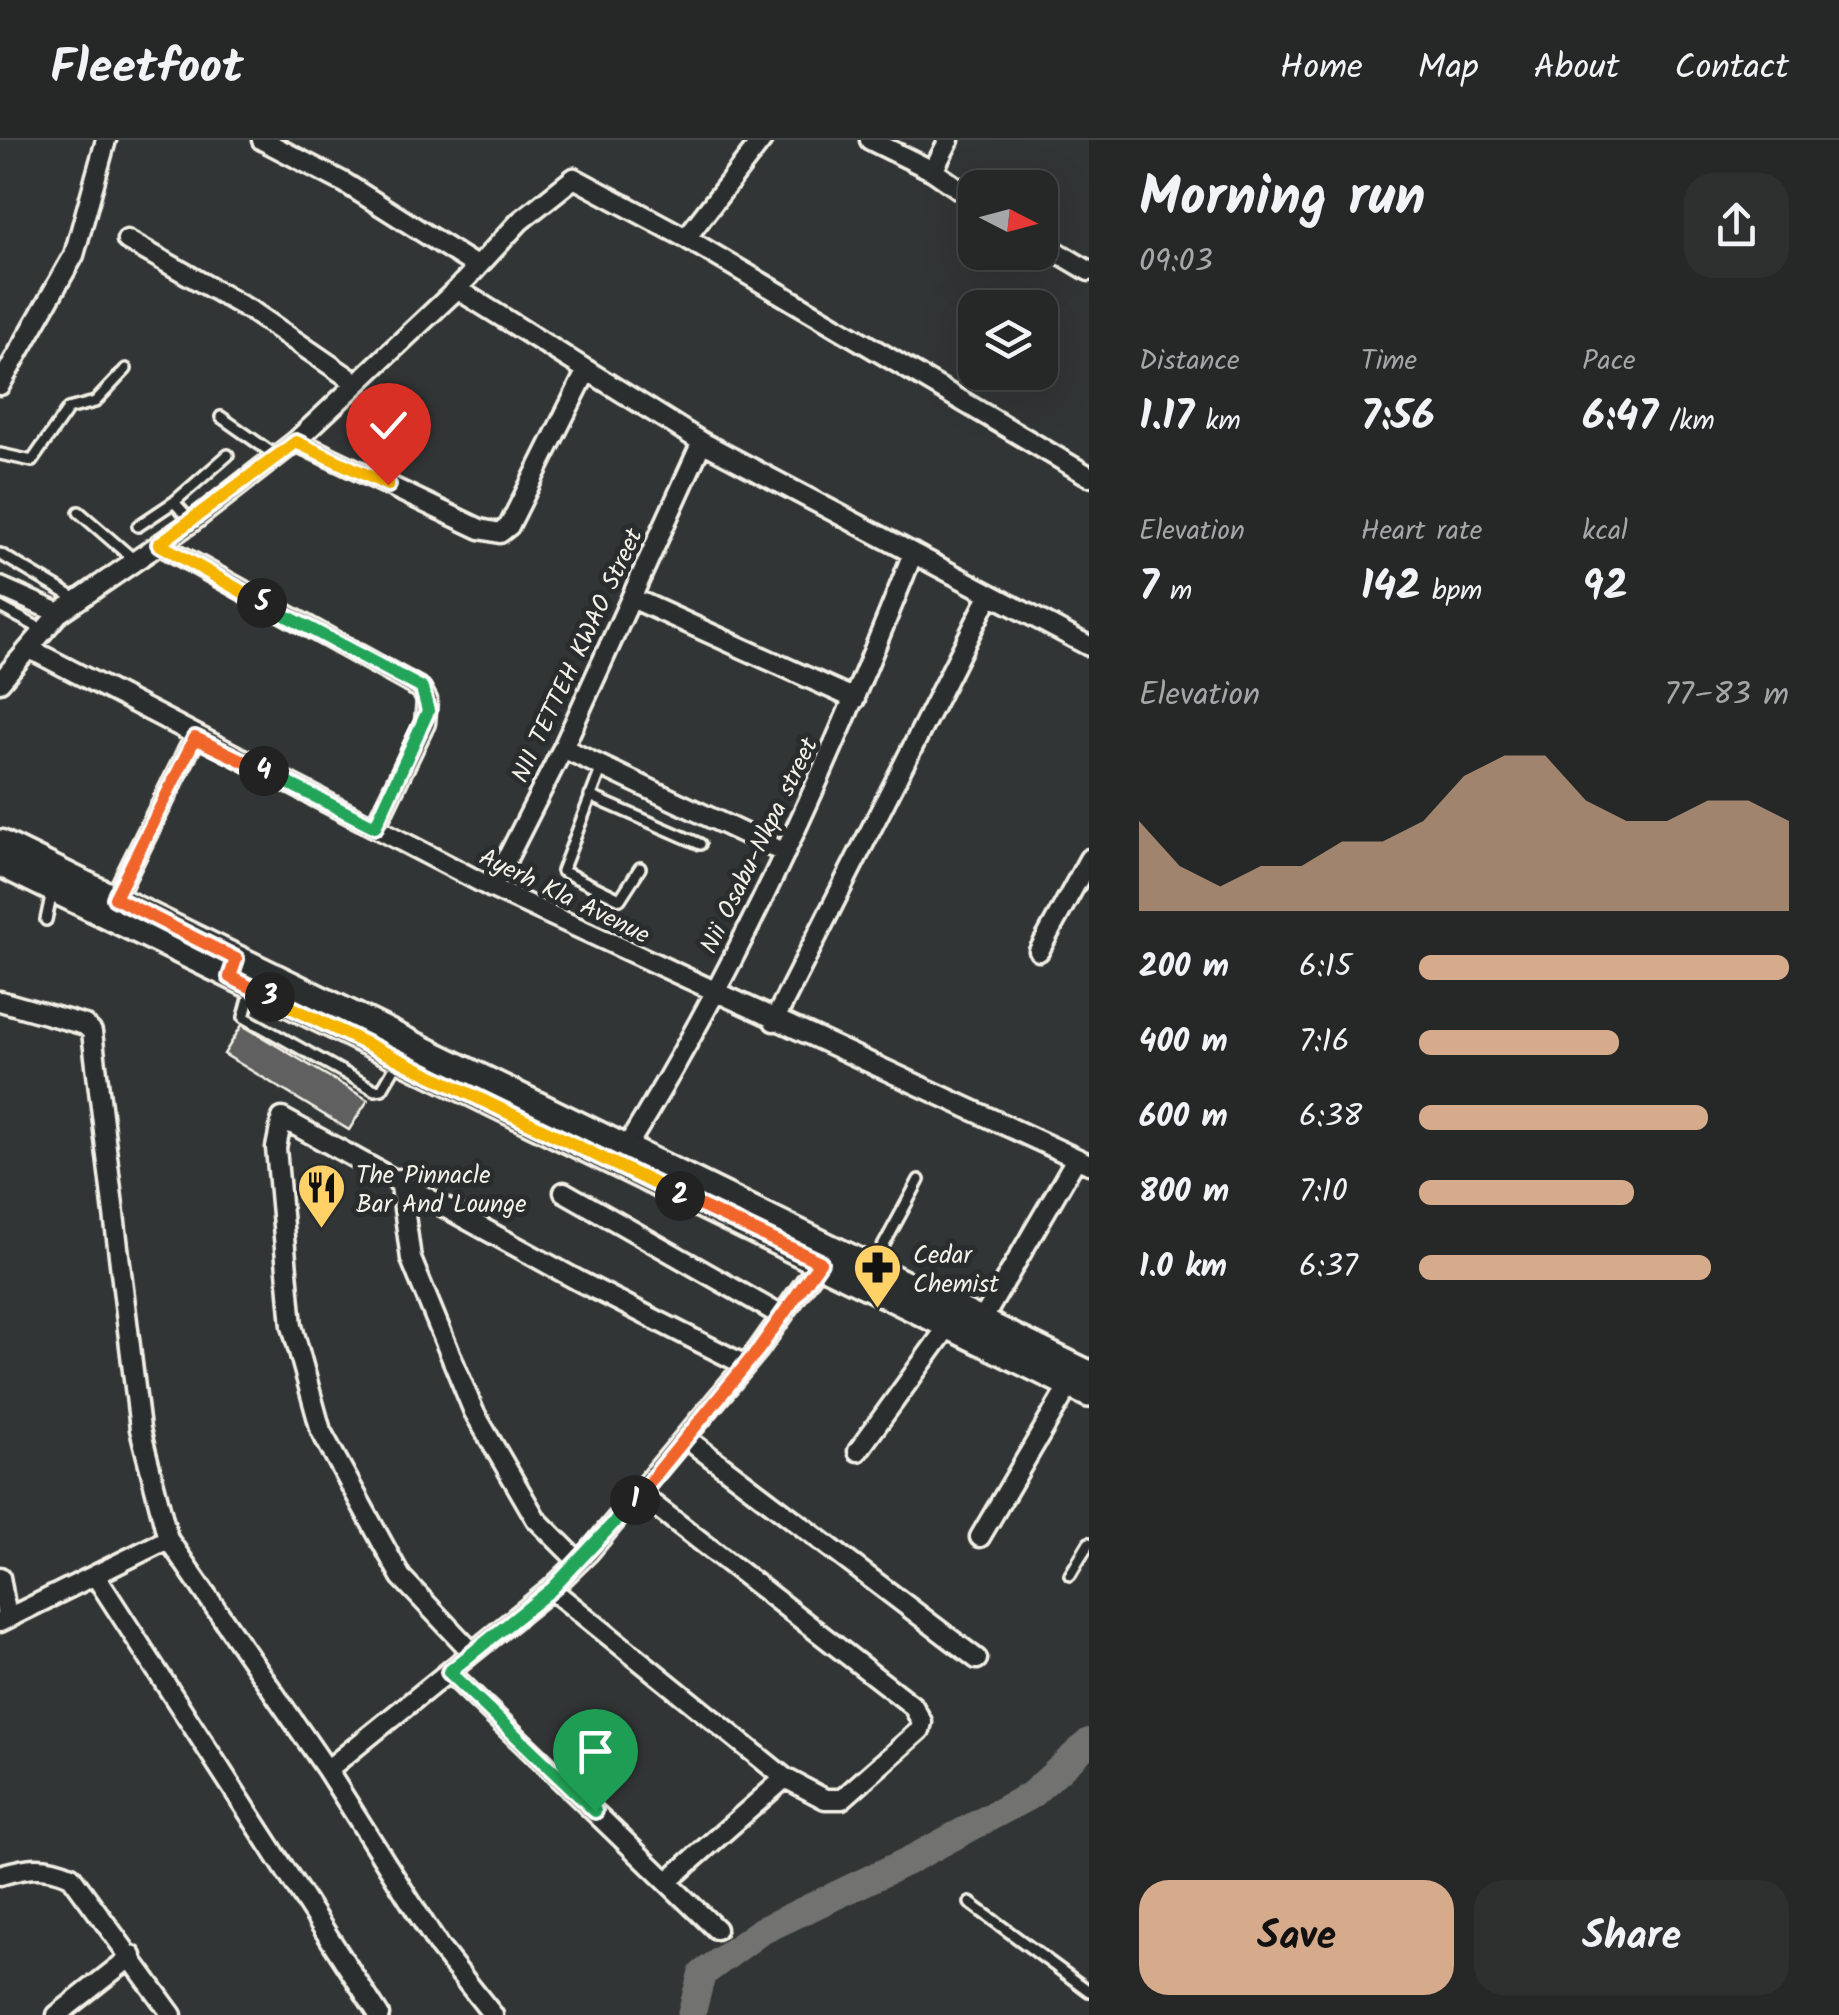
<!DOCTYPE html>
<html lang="en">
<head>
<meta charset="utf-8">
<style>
	body { margin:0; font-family:Kalam,sans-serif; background:#2e3030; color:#f1f3f6; height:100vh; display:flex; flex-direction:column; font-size:38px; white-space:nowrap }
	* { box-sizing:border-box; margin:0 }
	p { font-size:32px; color:#a4a6a8 }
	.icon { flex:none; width:55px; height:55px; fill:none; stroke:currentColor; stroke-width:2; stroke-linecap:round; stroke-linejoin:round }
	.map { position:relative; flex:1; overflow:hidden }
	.side { display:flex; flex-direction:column; background:#262828; width:750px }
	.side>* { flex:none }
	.needle { width:65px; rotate:96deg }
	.tools { position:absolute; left:958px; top:30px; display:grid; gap:20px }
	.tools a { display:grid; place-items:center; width:100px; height:100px; border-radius:20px; background:#262828; box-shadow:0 10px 40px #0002,0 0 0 2px #424445; font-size:50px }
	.pin { position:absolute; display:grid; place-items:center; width:85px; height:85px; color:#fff; margin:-102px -42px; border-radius:50% 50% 50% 0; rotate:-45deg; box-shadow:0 0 10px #0007 }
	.pin .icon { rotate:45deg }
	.km { position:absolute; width:50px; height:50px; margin:-25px; border-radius:50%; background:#222; color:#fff; font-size:28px; line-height:50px; text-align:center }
	.round { display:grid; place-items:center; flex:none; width:105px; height:105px; border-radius:30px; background:#2e3030 }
	.overview { display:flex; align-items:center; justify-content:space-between; height:170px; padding:0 50px }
	h1 { font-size:55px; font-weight:700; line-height:75px }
	.figures { display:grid; grid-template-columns:repeat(3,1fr); gap:15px; height:170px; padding:10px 50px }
	.figures div { display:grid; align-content:center }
	.figures b { font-size:42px; font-weight:700 }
	.figures small { font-size:28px; font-weight:400 }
	.figures p { font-size:28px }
	.chart { height:280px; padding:20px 50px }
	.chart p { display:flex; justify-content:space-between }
	.chart svg { width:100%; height:180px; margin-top:10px; fill:#d6ab8b; opacity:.7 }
	.action { display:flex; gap:20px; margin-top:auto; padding:20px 50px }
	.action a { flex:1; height:115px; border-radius:30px; background:#d6ab8b; color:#111; font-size:40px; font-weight:700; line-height:115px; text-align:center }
	.action a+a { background:#2e3030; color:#f1f3f6 }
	ul { padding:0 50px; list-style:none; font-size:32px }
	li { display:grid; grid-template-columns:160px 120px 1fr; align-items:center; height:75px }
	li i { height:25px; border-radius:12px; background:#d6ab8b }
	header { display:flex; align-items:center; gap:60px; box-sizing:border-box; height:140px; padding:0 50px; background:#262828; border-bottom:2px solid #424445 }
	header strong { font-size:48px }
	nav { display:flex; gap:55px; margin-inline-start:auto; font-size:35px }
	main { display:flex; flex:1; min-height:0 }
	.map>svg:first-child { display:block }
</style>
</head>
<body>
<header>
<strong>Fleetfoot</strong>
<nav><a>Home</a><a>Map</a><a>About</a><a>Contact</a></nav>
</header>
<main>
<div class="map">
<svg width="1089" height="1875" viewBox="0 0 1089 1875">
	<rect width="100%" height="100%" fill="#323535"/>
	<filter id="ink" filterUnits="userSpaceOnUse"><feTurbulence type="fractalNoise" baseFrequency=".01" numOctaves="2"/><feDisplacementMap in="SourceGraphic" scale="20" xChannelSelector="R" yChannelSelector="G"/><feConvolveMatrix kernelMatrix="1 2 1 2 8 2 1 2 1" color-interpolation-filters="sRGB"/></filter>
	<g filter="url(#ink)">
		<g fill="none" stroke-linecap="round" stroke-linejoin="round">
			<path stroke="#727370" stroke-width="28" d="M691,1875L702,1834L761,1791L908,1721L1031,1655L1089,1602"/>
		</g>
		<path fill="#5f605f" stroke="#f4f1e8" stroke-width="2.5" d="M242,885L368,960L349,990L224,914Z"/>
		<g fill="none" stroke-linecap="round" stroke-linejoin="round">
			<defs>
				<path id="lane" d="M221,277L275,315
					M0,314L32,321L68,269L95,262L126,229
					M174,362L192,382
					M79,372L133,419
					M138,386L174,362L228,315
					M0,414L78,460
					M0,467L45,491
					M602,627L562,731L620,759L640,728
					M590,656L700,704
					M46,780L52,752
					M251,851L244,877L375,950L382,949L399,920
					M873,1125L919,1040
					M1070,1435L1089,1403
					M970,1763L1089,1851"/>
				<path id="street" d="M262,0L345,43L476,126
					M870,0L933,31L949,0
					M933,31L975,60
					M686,98L762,0
					M127,100L253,172L355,242
					M1040,102L1089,131
					M457,149L702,302L1089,506
					M0,245L74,115L106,0
					M296,301L480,389L500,393L509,386L587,230
					M159,404L421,549L427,560L425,583L375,687
					M0,447L59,473
					M632,458L855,559
					M30,509L492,748L1089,1024
					M0,542L59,473L192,382L296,301L457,149L520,81L574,38L686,98L1089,336
					M563,608L785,713
					M492,748L563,608L702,302
					M115,758L195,597
					M1039,811L1089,719
					M0,861L85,885L92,892L140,1289L168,1399L327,1630L439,1807L493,1875
					M774,881L990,454
					M626,1008C742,821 832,618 913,413
					M400,1039L411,1119L474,1272L536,1379L579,1422
					M564,1052L782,1176
					M981,1182L1076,1019
					M687,1299L977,1519
					M858,1311L947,1188
					M980,1397L1070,1244
					M95,1435L379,1875
					M0,1437L7,1477
					M551,1449L785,1638L825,1659H842L920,1590L922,1582L913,1566L640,1354
					M0,1482L168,1399
					M471,1511L401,1437L321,1291L292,1186L276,1008L282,978L579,1141L745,1225
					M449,1532L716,1789
					M327,1630L551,1449L589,1412L758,1210L820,1122
					M0,1735C28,1727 44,1724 71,1736L172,1875
					M668,1741L785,1638
					M57,1875L132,1816"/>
				<path id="secondary" d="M0,703L1089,1234
					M0,723L1089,1254"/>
			</defs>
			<use href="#lane" stroke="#f4f1e8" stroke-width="16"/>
			<use href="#street" stroke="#f4f1e8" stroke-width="25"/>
			<use href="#secondary" stroke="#f4f1e8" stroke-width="32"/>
			<use href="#lane" stroke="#2a2d2e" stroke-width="9"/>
			<use href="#street" stroke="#2a2d2e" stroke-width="18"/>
			<use href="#secondary" stroke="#2a2d2e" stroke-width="25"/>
		</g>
	</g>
	<g fill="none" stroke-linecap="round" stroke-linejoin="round" filter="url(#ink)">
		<defs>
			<path id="split-1" d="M595,1671L449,1532L552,1449L635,1360"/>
			<path id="split-2" d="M635,1360L758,1210L820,1122L680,1056"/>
			<path id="split-3" d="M270,857L680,1056"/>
			<path id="split-4" d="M264,631L195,598L115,758L236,819L230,837L270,857"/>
			<path id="split-5" d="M262,463L422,548L428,571L375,687L264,631"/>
			<path id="split-6" d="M262,463L159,404L296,302L388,345"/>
		</defs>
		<use href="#split-1" stroke="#fff" stroke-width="20"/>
		<use href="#split-2" stroke="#fff" stroke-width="20"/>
		<use href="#split-3" stroke="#fff" stroke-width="20"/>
		<use href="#split-4" stroke="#fff" stroke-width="20"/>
		<use href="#split-5" stroke="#fff" stroke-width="20"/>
		<use href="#split-6" stroke="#fff" stroke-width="20"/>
		<use href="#split-1" stroke="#22a559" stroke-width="12"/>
		<use href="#split-2" stroke="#f0652b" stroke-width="12"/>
		<use href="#split-3" stroke="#f5b400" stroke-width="12"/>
		<use href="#split-4" stroke="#f0652b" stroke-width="12"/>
		<use href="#split-5" stroke="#22a559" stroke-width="12"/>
		<use href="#split-6" stroke="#f5b400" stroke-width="12"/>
	</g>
	<defs>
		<symbol id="restaurant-pin" viewBox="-11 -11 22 30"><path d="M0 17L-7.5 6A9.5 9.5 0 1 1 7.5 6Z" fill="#ffd166" stroke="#2a2d2e"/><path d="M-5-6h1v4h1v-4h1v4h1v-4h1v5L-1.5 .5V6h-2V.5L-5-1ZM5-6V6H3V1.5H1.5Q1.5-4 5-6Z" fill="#111"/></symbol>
		<symbol id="pharmacy-pin" viewBox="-11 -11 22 30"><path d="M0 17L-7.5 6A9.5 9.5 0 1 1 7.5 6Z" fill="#ffd166" stroke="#2a2d2e"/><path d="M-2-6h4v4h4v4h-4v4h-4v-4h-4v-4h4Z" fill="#111"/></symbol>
	</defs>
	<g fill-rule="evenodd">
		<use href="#restaurant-pin" x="294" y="1020" width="55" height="75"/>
		<use href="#pharmacy-pin" x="850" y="1100" width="55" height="75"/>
	</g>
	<g text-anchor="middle" stroke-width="10" stroke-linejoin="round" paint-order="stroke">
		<g font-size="25" fill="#f4f1e8" stroke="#2a2d2e">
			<text transform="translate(576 515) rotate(-65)" y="9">NII TETTEH KWAO Street</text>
			<text transform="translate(758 705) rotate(-64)" y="9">Nii Osabu-Nkpa street</text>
			<text transform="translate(565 755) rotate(26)" y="9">Ayerh Kla Avenue</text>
		</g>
		<g font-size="25" fill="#f4f1e8" stroke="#2a2d2e" text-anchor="start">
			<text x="356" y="1043">The Pinnacle<tspan x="356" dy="29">Bar And Lounge</tspan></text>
			<text x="913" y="1123">Cedar<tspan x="913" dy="29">Chemist</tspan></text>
		</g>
	</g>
</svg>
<div class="tools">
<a><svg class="needle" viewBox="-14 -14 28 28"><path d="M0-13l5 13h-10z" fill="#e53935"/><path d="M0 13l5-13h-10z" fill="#a4a6a8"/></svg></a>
<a><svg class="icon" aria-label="layers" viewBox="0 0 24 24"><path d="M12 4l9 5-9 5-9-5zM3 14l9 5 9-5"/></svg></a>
</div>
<div class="pin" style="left:595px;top:1671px;background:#1e9e55"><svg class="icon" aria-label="arrive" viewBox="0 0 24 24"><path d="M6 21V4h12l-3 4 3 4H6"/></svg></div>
<div class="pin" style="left:388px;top:345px;background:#d93025"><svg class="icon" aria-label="check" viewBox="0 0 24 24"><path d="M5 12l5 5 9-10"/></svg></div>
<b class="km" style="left:635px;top:1360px">1</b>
<b class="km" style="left:680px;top:1056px">2</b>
<b class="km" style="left:270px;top:857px">3</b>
<b class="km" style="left:264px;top:631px">4</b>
<b class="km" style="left:262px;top:463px">5</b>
</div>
<section class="side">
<div class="overview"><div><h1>Morning run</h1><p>09:03</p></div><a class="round"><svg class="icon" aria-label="share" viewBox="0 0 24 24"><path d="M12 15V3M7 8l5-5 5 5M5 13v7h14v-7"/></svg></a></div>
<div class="figures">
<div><p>Distance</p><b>1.17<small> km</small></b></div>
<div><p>Time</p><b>7:56</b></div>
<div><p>Pace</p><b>6:47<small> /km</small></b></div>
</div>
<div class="figures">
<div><p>Elevation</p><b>7<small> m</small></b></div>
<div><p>Heart rate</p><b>142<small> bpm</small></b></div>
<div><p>kcal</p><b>92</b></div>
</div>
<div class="chart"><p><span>Elevation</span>77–83 m</p>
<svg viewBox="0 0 160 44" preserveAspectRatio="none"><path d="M0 44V22L10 33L20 38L30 33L40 33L50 27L60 27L70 22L80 11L90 6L100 6L110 17L120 22L130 22L140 17L150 17L160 22V44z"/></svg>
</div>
<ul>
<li><b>200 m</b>6:15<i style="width:100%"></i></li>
<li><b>400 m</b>7:16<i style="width:54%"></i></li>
<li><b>600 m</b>6:38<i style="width:78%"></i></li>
<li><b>800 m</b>7:10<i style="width:58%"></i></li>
<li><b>1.0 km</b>6:37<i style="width:79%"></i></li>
</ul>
<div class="action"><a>Save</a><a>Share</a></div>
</section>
</main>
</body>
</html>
